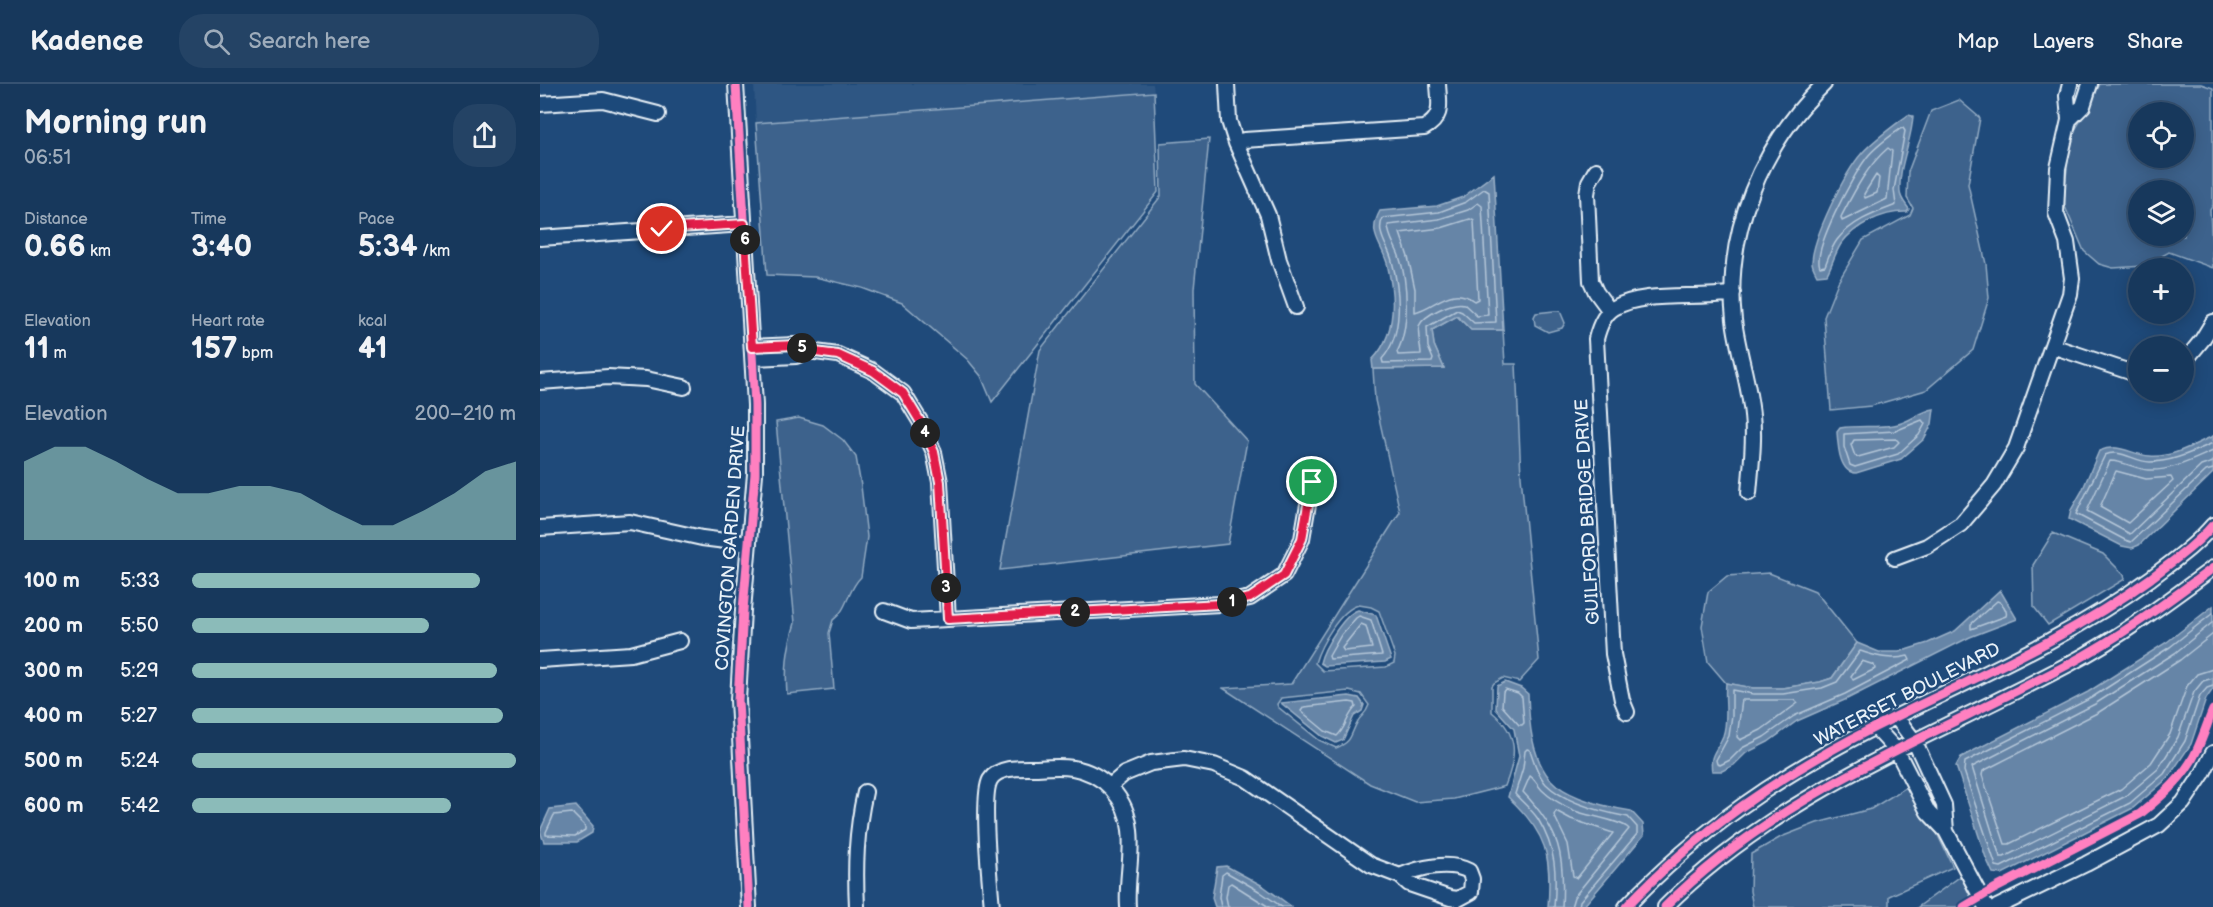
<!DOCTYPE html>
<html lang="en">
<head>
<meta charset="utf-8">
<style>
	body { margin:0; font-family:"Balsamiq Sans",sans-serif; background:#244365; color:#f1f3f6; height:100vh; display:flex; flex-direction:column; font-size:22px; white-space:nowrap }
	* { box-sizing:border-box; margin:0 }
	p { font-size:20px; color:#9eacbb }
	.icon { flex:none; width:33px; height:33px; fill:none; stroke:currentColor; stroke-width:2; stroke-linecap:round; stroke-linejoin:round }
	.map { position:relative; flex:1; overflow:hidden }
	.drawer { display:flex; flex-direction:column; background:#17385c; width:540px }
	.drawer>* { flex:none }
	.tools { position:absolute; left:1588px; top:18px; display:grid; gap:12px }
	.tools a { display:grid; place-items:center; width:66px; height:66px; border-radius:50%; background:#17385c; box-shadow:0 3px 15px #0003,0 0 0 2px #365272; font-size:30px }
	.pin { position:absolute; display:grid; place-items:center; width:51px; height:51px; color:#fff; margin:-26px; border:3px solid #fff; border-radius:50%; box-shadow:0 2px 6px #0007 }
	.km { position:absolute; width:30px; height:30px; margin:-15px; border-radius:50%; background:#222; color:#fff; font-size:16px; line-height:30px; text-align:center }
	.round { display:grid; place-items:center; flex:none; width:63px; height:63px; border-radius:24px; background:#244365 }
	.overview { display:flex; align-items:center; justify-content:space-between; height:102px; padding:0 24px }
	h1 { font-size:33px; font-weight:700; line-height:45px }
	.metrics { display:grid; grid-template-columns:repeat(3,1fr); gap:9px; height:102px; padding:6px 24px }
	.metrics div { display:grid; align-content:center }
	.metrics b { font-size:30px; font-weight:700 }
	.metrics small { font-size:16px; font-weight:400 }
	.metrics p { font-size:16px }
	.chart { height:168px; padding:12px 24px }
	.chart p { display:flex; justify-content:space-between }
	.chart svg { width:100%; height:108px; margin-top:6px; fill:#8bbbb9; opacity:.7 }
	ul { padding:0 24px; list-style:none; font-size:20px }
	li { display:grid; grid-template-columns:96px 72px 1fr; align-items:center; height:45px }
	li i { height:15px; border-radius:8px; background:#8bbbb9 }
	header { display:flex; align-items:center; gap:36px; box-sizing:border-box; height:84px; padding:0 30px; background:#17385c; border-bottom:2px solid #365272 }
	header strong { font-size:28px }
	nav { display:flex; gap:33px; margin-inline-start:auto; font-size:21px }
	.search { width:420px; height:54px; background:#244365; display:flex; align-items:center; gap:15px; box-sizing:border-box; padding:0 21px; border-radius:24px; color:#9eacbb; font-size:22px }
	main { display:flex; flex:1; min-height:0 }
	.map>svg:first-child { display:block }
</style>
</head>
<body>
<header>
<strong>Kadence</strong>
<div class="search"><svg class="icon" aria-label="search" viewBox="0 0 24 24"><circle cx="10" cy="10" r="6"/><path d="M15 15l6 6"/></svg>Search here</div>
<nav><a>Map</a><a>Layers</a><a>Share</a></nav>
</header>
<main>
<section class="drawer">
<div class="overview"><div><h1>Morning run</h1><p>06:51</p></div><a class="round"><svg class="icon" aria-label="share" viewBox="0 0 24 24"><path d="M12 15V3M7 8l5-5 5 5M5 13v7h14v-7"/></svg></a></div>
<div class="metrics">
<div><p>Distance</p><b>0.66<small> km</small></b></div>
<div><p>Time</p><b>3:40</b></div>
<div><p>Pace</p><b>5:34<small> /km</small></b></div>
</div>
<div class="metrics">
<div><p>Elevation</p><b>11<small> m</small></b></div>
<div><p>Heart rate</p><b>157<small> bpm</small></b></div>
<div><p>kcal</p><b>41</b></div>
</div>
<div class="chart"><p><span>Elevation</span>200–210 m</p>
<svg viewBox="0 0 160 44" preserveAspectRatio="none"><path d="M0 44V12L10 6L20 6L30 12L40 19L50 25L60 25L70 22L80 22L90 25L100 32L110 38L120 38L130 32L140 25L150 16L160 12V44z"/></svg>
</div>
<ul>
<li><b>100 m</b>5:33<i style="width:89%"></i></li>
<li><b>200 m</b>5:50<i style="width:73%"></i></li>
<li><b>300 m</b>5:29<i style="width:94%"></i></li>
<li><b>400 m</b>5:27<i style="width:96%"></i></li>
<li><b>500 m</b>5:24<i style="width:100%"></i></li>
<li><b>600 m</b>5:42<i style="width:80%"></i></li>
</ul>
</section>
<div class="map">
<svg width="1673" height="823" viewBox="0 0 1673 823">
	<rect width="100%" height="100%" fill="#1f4a7a"/>
	<filter id="ink" filterUnits="userSpaceOnUse"><feTurbulence type="fractalNoise" baseFrequency=".0167" numOctaves="2"/><feDisplacementMap in="SourceGraphic" scale="12" xChannelSelector="R" yChannelSelector="G"/><feConvolveMatrix kernelMatrix="1 2 1 2 8 2 1 2 1" color-interpolation-filters="sRGB"/></filter>
	<g filter="url(#ink)">
		<path fill="#2e5683" d="M214,0H613L614,8L216,39Z"/>
		<path fill="#3c628c" stroke="#92aac2" stroke-width="1.5" fill-rule="evenodd" d="M1560,0H1661L1673,4V121L1670,126L1673,184L1629,168L1604,182L1573,184L1559,180L1544,167L1523,118L1531,52L1548,25ZM1599,28H1644V74H1599ZM1599,106H1644V152H1599Z
			M614,8L618,108L452,318L441,292L427,275L362,219L322,204L275,193L227,191L216,39Z
			M1419,16L1440,34L1428,100L1446,180L1449,214L1433,266L1386,306L1331,322L1291,326L1284,233L1298,198L1323,156L1370,131L1373,124L1367,114L1368,88L1391,27Z
			M669,55L654,205L655,300L707,357L688,460L460,486L500,266L621,112L620,59Z
			M1014,227H1020L1025,239L1022,244L1008,248L995,241L994,233L996,229Z
			M917,232L931,246H963L965,280H976L981,392L999,576L979,598L963,594L954,599L952,602V628C979,650 977,672 965,702L914,715L875,718L830,700L683,604L751,600L860,428L835,316L833,285L904,284L894,261L892,246ZM819,521L831,523L839,527L855,572L854,579L846,583L783,587L775,579C780,562 800,525 819,521ZM809,607L821,610L829,621C825,632 822,630 818,637C810,650 813,658 796,664L779,656L738,623L737,620L741,614Z
			M259,334L283,341L303,356L316,373L321,402L327,453L321,493C308,505 307,527 293,536L289,549L294,605L247,610C245,583 247,565 255,539L236,338Z
			M1513,449L1563,470L1584,491L1585,495L1508,541L1494,523L1493,481Z
			M1229,489L1275,507L1317,559L1292,594L1280,598L1243,604H1213L1186,599L1168,578L1162,542L1168,508L1187,492Z
			M1373,699L1413,783L1349,812V823H1213L1210,807L1211,770L1241,753L1277,739L1331,725Z
			M1421,792L1435,823H1378Z"/>
		<path fill="#6685a7" stroke="#9ab0c7" stroke-width="1.5" d="M1368,31L1373,32C1372,57 1358,82 1360,108C1360,114 1365,119 1369,125L1367,128C1343,127 1315,141 1301,160C1295,169 1292,181 1287,190L1277,191C1275,187 1272,182 1272,178C1273,153 1305,88 1322,69C1335,55 1352,43 1368,31Z
			M954,90L963,246H931L917,232L892,246L894,261L904,284L833,285L832,276C857,251 855,212 847,179C841,158 827,150 840,127L897,122L923,113Z
			M1394,325L1392,340L1384,355L1361,375L1316,389C1299,389 1298,361 1297,348L1300,344C1318,341 1336,344 1354,341C1369,339 1380,327 1394,325Z
			M1673,352V389L1599,461L1592,464L1582,462L1529,435L1531,426L1542,407L1559,367C1581,358 1590,371 1610,372C1632,374 1653,361 1673,352Z
			M1460,506L1477,535L1430,553L1307,615L1257,637L1228,658L1206,669L1194,681L1182,687H1172C1169,670 1177,667 1183,652C1189,635 1184,616 1186,599L1213,604H1243L1280,598L1292,594L1317,559L1339,568H1359L1388,559L1415,547Z
			M1673,522V605L1666,615L1651,660L1628,694L1593,724L1462,790L1453,789L1446,774L1418,688L1416,682L1421,673L1548,608L1627,558Z
			M818,526L836,531L851,575L845,578L785,582L780,579C783,565 804,530 818,526Z
			M965,598L981,604L988,610C989,637 991,672 1010,695C1027,714 1067,723 1091,727L1103,740L1104,751L1043,823H1008C1012,772 1007,749 968,713L979,672L974,645L956,625L957,602Z
			M809,612L819,614L824,621L822,627L814,632L803,656L796,659L782,652L741,619Z
			M36,722L53,742L52,749L37,758H4L0,747L10,725Z
			M686,782L723,802L752,823H675L672,814L677,783Z"/>
		<g fill="none" stroke-linecap="round" stroke-linejoin="round">
			<path stroke="#b4c6d8" stroke-width="1.5" d="M1360,45L1363,44L1365,47L1354,106L1356,121C1335,129 1312,137 1297,156C1291,164 1288,174 1285,182L1280,183C1272,166 1313,92 1325,76C1333,64 1348,54 1360,45Z
				M1348,64L1352,67L1347,115L1302,137L1301,133C1314,108 1326,83 1348,64Z
				M1336,91L1339,94L1337,109L1325,114L1324,110Z
				M944,105L949,108L956,238L934,239L922,228L917,226L887,243L888,263L893,275L892,278L843,279L842,275C864,251 860,207 852,177C849,163 835,149 843,134L899,128L926,118Z
				M938,119L942,122L948,231L937,232L924,220C913,217 883,231 879,242C877,251 881,262 881,270L858,271L857,268C870,244 868,197 859,172C855,161 848,152 848,141L899,135L928,126Z
				M930,135L934,137L938,215L934,217C911,200 896,223 875,228V205L868,173L860,149L901,144Z
				M1382,336L1385,340L1379,351L1358,370L1315,383L1310,381L1304,363V350L1355,347Z
				M1356,355L1359,358L1354,363L1318,373L1315,372L1311,361L1314,356Z
				M1673,359C1652,368 1633,378 1610,378C1594,378 1581,364 1565,371L1536,430L1585,456L1591,458L1666,387L1673,385
				M1673,367C1652,376 1632,387 1608,386C1595,385 1584,377 1570,377L1547,427L1590,450L1661,382L1673,378
				M1576,387L1606,395L1631,393L1633,397L1588,439L1560,423Z
				M1457,517C1462,518 1468,527 1466,532L1431,545V540Z
				M1673,529L1630,563L1551,614L1425,678L1424,687L1456,782L1461,783L1590,719L1624,690L1645,657L1660,612L1667,604L1673,602
				M819,532L831,536L842,571L790,575L789,572L801,551L816,534Z
				M1673,538L1635,569L1555,620L1432,683L1460,773H1464L1586,712L1618,685L1638,653L1654,608L1663,597L1673,594
				M821,540L826,542L832,564L804,567L802,564Z
				M1673,550L1640,576L1559,628L1443,687L1442,691L1465,760H1469L1581,705L1611,679L1630,650L1647,602L1657,590L1673,585
				M1320,567C1337,572 1350,577 1368,572L1370,576L1305,610L1254,632L1224,653L1202,664L1190,676L1180,681L1177,680L1176,676L1189,652L1192,631V606L1213,610H1243L1282,604L1297,598Z
				M1322,577L1334,581L1335,585L1313,596L1311,592Z
				M965,605L978,609L982,613L984,639L982,641H979L962,622L963,608Z
				M1202,616H1255L1258,619L1221,646L1200,656L1197,653Z
				M809,618L815,619L816,623C807,631 806,644 797,652L785,647L761,627L764,623Z
				M1016,727L1031,735L1073,749L1037,794L1033,792L1028,760L1014,731Z
				M32,729L45,742V746L35,752L6,751V748L14,731Z
				M681,823L679,813L682,791L686,788L719,807L742,823
				M688,823L686,813L688,801L691,799L729,823
				M1014,823C1017,789 1016,765 998,735C992,726 982,718 975,710L983,684L985,667L987,665L990,666C994,678 998,691 1006,700C1025,719 1062,728 1088,733L1097,743V750L1040,817L1039,823
				M1022,823C1025,770 1020,747 983,708L990,692C995,695 997,701 1002,706C1010,714 1024,722 1035,727C1048,732 1083,737 1089,745L1034,813L1031,823"/>
			<defs>
				<path id="minor" d="M196,0L215,321V390L203,526L198,616L209,823
					M687,0L689,37L696,59L728,131L739,176L756,223
					M1530,0L1527,12L1529,36L1543,22L1550,0
					M0,20L63,16L118,30
					M696,59L704,56L884,44C904,33 899,20 898,0
					M1056,86L1049,98L1047,110L1051,197L1056,208L1070,227
					M0,154L204,140
					M1512,262L1599,291
					M212,263L256,261L268,267L298,271L333,287L363,309L380,337L394,368L400,398L408,535
					M213,274L256,272L268,267
					M1644,278L1662,256L1673,238
					M0,298L68,293L106,295L144,303
					M1209,409C1211,383 1215,356 1212,331C1209,299 1198,268 1194,236C1184,149 1222,60 1284,0
					M0,444L90,438L162,454L209,460
					M1355,474L1387,462L1421,440L1454,401L1476,364L1530,210L1532,194L1527,158L1516,129L1518,84L1529,36
					M344,527L371,537L680,520L710,514L744,491L762,455L772,397
					M0,576L91,570L140,557
					M1087,628L1082,616L1073,570L1056,255C1059,243 1064,230 1074,224C1104,206 1158,216 1193,209
					M1356,633L1375,658L1404,721L1406,747
					M1335,643L1357,667L1388,728L1406,747L1446,823
					M570,702L584,690L611,679L644,675L674,681L705,694L831,781L860,792L869,800L910,814L918,815L931,808L932,795L929,787C909,777 880,783 860,792
					M317,823C315,782 316,748 325,708
					M452,823C450,799 441,713 450,696C458,682 483,684 497,684C509,683 521,682 533,684C564,689 587,715 590,746C593,771 586,797 588,823
					M1086,823C1160,745 1240,691 1335,643C1429,596 1526,556 1611,494C1633,477 1655,462 1673,441
					M1125,823C1238,709 1390,654 1529,580C1580,553 1627,518 1673,484
					M1457,823L1546,780L1619,741L1643,719L1663,689L1673,669"/>
			</defs>
			<use href="#minor" stroke="#e8f1f8" stroke-width="18"/>
			<use href="#minor" stroke="#1f4a7a" stroke-width="14"/>
			<defs>
				<path id="cycleway" d="M196,0L215,321V390L203,526L198,616L209,823
					M1086,823C1160,745 1240,691 1335,643C1429,596 1526,556 1611,494C1633,477 1655,462 1673,441
					M1125,823C1238,709 1390,654 1529,580C1580,553 1627,518 1673,484
					M1424,823L1454,805L1600,730C1622,712 1645,693 1657,666C1663,653 1667,640 1673,626"/>
			</defs>
			<use href="#cycleway" stroke="#1f4a7a" stroke-width="13"/>
			<use href="#cycleway" stroke="#ff80c0" stroke-width="9"/>
		</g>
	</g>
	<g fill="none" stroke-linecap="round" stroke-linejoin="round" filter="url(#ink)">
		<defs>
			<path id="route" d="M122,145L204,140L212,263L256,261L268,267L298,271L333,287L363,309L380,337L394,368L400,398L408,535L680,520L710,514L744,491L762,455L772,398"/>
		</defs>
		<use href="#route" stroke="#fff" stroke-width="12"/>
		<use href="#route" stroke="#e11d48" stroke-width="8"/>
	</g>
	<g text-anchor="middle" stroke-width="5" stroke-linejoin="round" paint-order="stroke">
		<g font-size="18" fill="#e8f1f8" stroke="#1f4a7a">
			<text transform="translate(1047 428) rotate(-93)" y="6">GUILFORD BRIDGE DRIVE</text>
			<text transform="translate(190 464) rotate(-86)" y="6">COVINGTON GARDEN DRIVE</text>
			<text transform="translate(1367 610) rotate(-27)" y="6">WATERSET BOULEVARD</text>
		</g>
	</g>
</svg>
<div class="tools">
<a><svg class="icon" aria-label="locate" viewBox="0 0 24 24"><circle cx="12" cy="12" r="6"/><path d="M12 2v4M12 18v4M2 12h4M18 12h4"/></svg></a>
<a><svg class="icon" aria-label="layers" viewBox="0 0 24 24"><path d="M12 4l9 5-9 5-9-5zM3 14l9 5 9-5"/></svg></a>
<a>+</a>
<a>−</a>
</div>
<div class="pin" style="left:772px;top:398px;background:#1e9e55"><svg class="icon" aria-label="arrive" viewBox="0 0 24 24"><path d="M6 21V4h12l-3 4 3 4H6"/></svg></div>
<div class="pin" style="left:122px;top:145px;background:#d93025"><svg class="icon" aria-label="check" viewBox="0 0 24 24"><path d="M5 12l5 5 9-10"/></svg></div>
<b class="km" style="left:692px;top:518px">1</b>
<b class="km" style="left:535px;top:528px">2</b>
<b class="km" style="left:406px;top:504px">3</b>
<b class="km" style="left:385px;top:349px">4</b>
<b class="km" style="left:262px;top:264px">5</b>
<b class="km" style="left:205px;top:156px">6</b>
</div>
</main>
</body>
</html>
